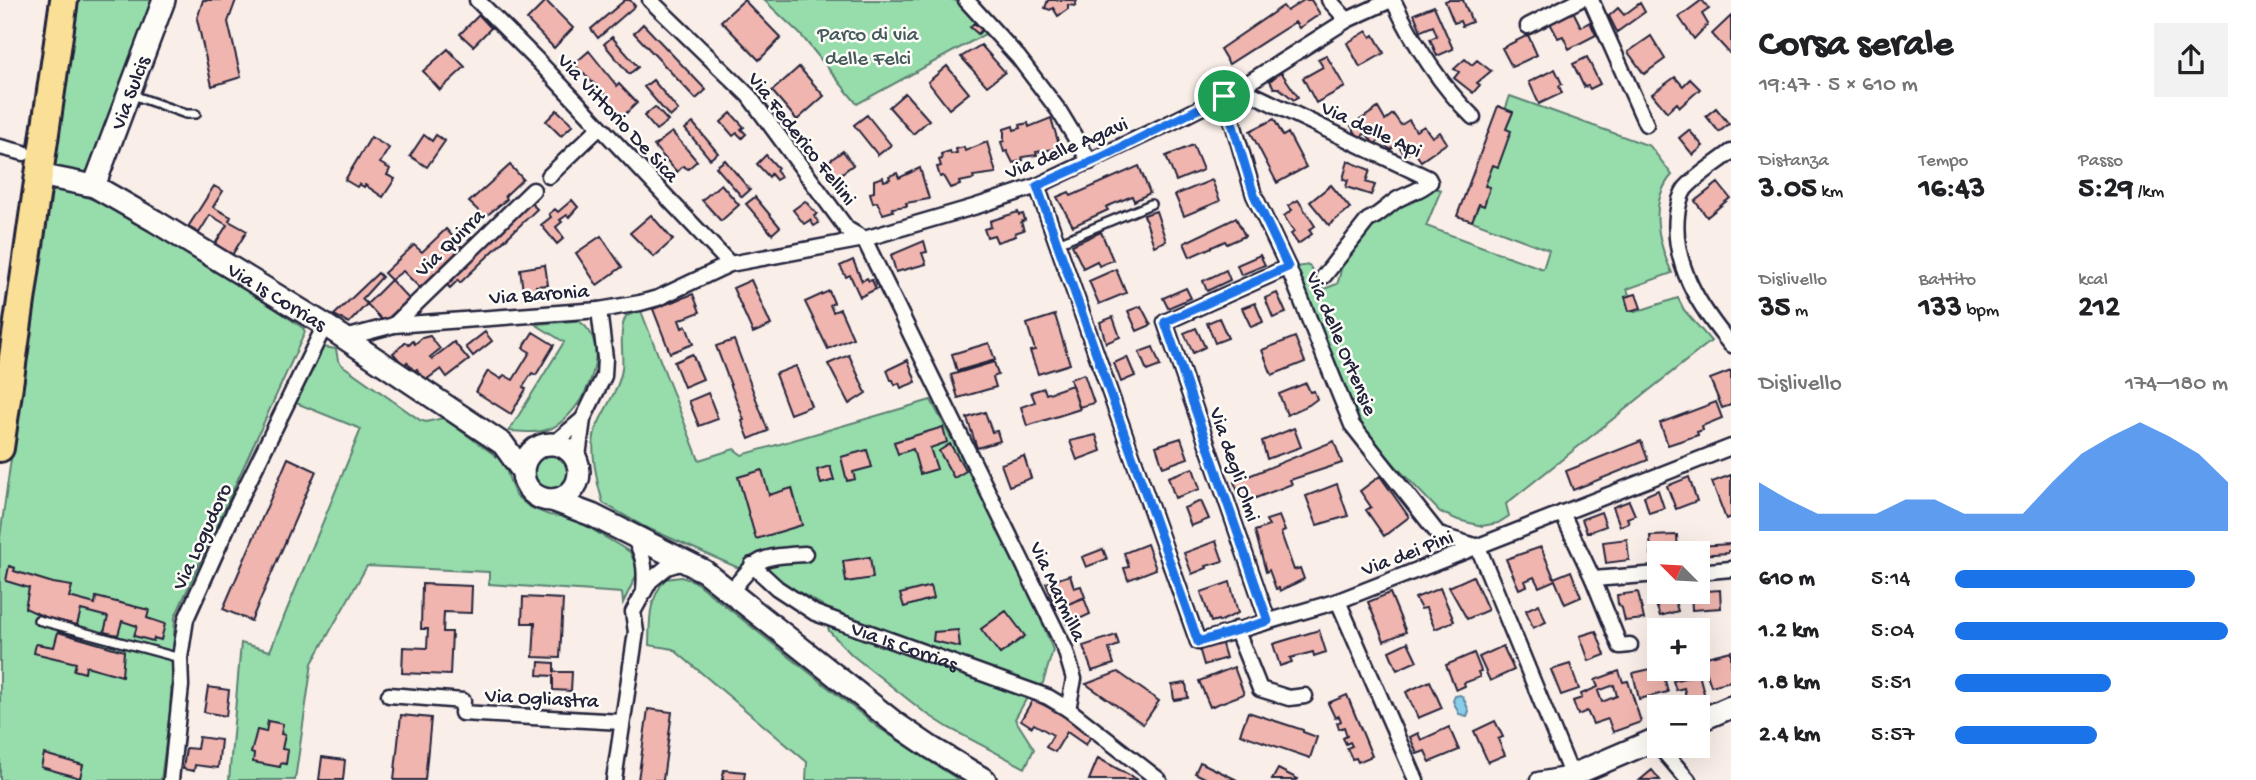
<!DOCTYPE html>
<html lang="it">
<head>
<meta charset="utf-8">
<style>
	body { margin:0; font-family:"Gochi Hand",sans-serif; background:#f2f2f2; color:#202124; height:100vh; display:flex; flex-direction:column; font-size:26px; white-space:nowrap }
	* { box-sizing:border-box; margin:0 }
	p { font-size:23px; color:#757577 }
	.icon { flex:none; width:38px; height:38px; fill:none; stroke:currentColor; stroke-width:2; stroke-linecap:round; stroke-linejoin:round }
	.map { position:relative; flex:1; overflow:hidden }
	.side { display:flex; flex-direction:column; background:#fff; width:525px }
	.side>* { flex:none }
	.needle { width:46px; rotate:294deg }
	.buttons { position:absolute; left:1647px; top:541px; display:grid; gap:14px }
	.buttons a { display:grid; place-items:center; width:63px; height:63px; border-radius:0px; background:#fff; box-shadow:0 7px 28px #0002; font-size:35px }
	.pin { position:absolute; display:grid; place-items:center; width:60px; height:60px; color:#fff; margin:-30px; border:4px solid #fff; border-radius:50%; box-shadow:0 2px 7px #0007 }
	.round { display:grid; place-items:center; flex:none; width:74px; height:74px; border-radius:0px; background:#f2f2f2 }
	.headline { display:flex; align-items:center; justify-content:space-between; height:119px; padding:0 28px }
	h1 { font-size:38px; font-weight:700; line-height:52px }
	.stats { display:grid; grid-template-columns:repeat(3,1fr); gap:10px; height:119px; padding:7px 28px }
	.stats div { display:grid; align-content:center }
	.stats b { font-size:30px; font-weight:700 }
	.stats small { font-size:19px; font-weight:400 }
	.stats p { font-size:19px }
	.chart { height:196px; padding:14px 28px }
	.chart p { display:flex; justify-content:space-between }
	.chart svg { width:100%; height:126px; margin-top:7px; fill:#1a73e8; opacity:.7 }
	ul { padding:0 28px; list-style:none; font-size:23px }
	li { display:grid; grid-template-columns:112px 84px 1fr; align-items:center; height:52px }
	li i { height:18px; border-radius:9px; background:#1a73e8 }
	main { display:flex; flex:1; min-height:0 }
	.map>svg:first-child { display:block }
</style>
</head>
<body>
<main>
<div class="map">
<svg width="1731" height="780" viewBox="0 0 1731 780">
	<rect width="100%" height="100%" fill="#faeee8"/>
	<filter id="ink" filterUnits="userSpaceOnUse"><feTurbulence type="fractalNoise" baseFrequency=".0143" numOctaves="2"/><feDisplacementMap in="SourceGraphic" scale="14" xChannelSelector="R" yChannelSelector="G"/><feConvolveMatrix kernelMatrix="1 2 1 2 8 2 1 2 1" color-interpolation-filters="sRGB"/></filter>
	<g filter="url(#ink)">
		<path fill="#96ddab" stroke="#5c8073" stroke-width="2" d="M78,0H155L92,167L82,174L59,169L54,164Z
			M764,0H955L987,33L857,104L801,35Z
			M1510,96L1650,146L1672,175C1648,202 1658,243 1672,273L1627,289L1635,312L1678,298L1684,310L1711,341L1506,504L1509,516L1498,523L1482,526L1458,520L1440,512L1381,451L1359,420L1296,267L1309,265L1324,289L1337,284C1341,276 1340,265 1345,258C1358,235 1400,202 1421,184L1441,190L1426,226L1543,269L1549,250L1467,219Z
			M58,188C144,211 230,278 303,328L305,332L175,617L170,712L161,780H0V537L47,203L52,193Z
			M641,311L699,460L734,449L742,455L931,400L1020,568L1053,650L1043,683L1028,696L1015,719L1034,749L1025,768L949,728L924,712L852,655L829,631L822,605L786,585L741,569L643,526L603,503C597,484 589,447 596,429C604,409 619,390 622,369C624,352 618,332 626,316Z
			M579,321C616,345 584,412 552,428C539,434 523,432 509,431L564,342L535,324Z
			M323,347L336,349L338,360L342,365L420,420L426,422L443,418L503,461L515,495L529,507L549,515L571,517L630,552L637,568L636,576L623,603L622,593L489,584V572L367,566L312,663L295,780H229L241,643L270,651L361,429L296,403Z
			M531 472a20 20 0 1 1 40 0a20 20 0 1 1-40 0Z
			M681,577L694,581L879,728L959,780H806L807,762L673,649L649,645C650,617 648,603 665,579Z"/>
		<path fill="#88cdea" stroke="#5f89a4" stroke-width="2" d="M1460,695L1463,697L1469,711L1467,716L1459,714L1453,701L1455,696Z"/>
		<path fill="#f0b5ae" stroke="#22223b" stroke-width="2" fill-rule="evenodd" d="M203,0H236L228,22L241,77L212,86L197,19Z
			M625,0H630L635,6L598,38L591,29Z
			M744,0L781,38L759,60L721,21Z
			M1048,0H1077L1075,6L1068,5V9L1058,16L1053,8L1050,10L1045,8Z
			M1304,0H1311L1320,14L1299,28L1295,22L1229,64L1220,49L1283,6L1287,11Z
			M1448,0H1463L1472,22L1462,26L1460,21L1454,23L1445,1Z
			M1702,0L1709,9L1702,14L1708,24L1694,39L1679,17Z
			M546,1L573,28L554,48L527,20Z
			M1640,3L1645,12L1617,32L1609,16L1618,8L1624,15Z
			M1434,6L1453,49L1437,56L1430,39L1437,36L1433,26L1421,31L1414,14Z
			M1572,9L1581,27L1590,22L1596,35L1569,49L1563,36L1558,38L1550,23L1559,19L1558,16Z
			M479,15L491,28L473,46L460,34Z
			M1731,16V55L1712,34Z
			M974,23L982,30L978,34L970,27Z
			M643,24L706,90L696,99L634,33Z
			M1367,31L1371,37L1374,35L1384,53L1360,67L1347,43Z
			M1528,35L1537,55L1512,67L1502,48Z
			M1651,36L1665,59L1644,74L1628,52Z
			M612,37L638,67L629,74L604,44Z
			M981,45L1005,72L987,86L961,57Z
			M448,49L465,67L440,90L423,71Z
			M589,51L617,86L619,84L637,103L621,118L602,96L604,94L574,64Z
			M1326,55L1345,87L1316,103L1303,78L1323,67L1318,59Z
			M1587,57L1600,84L1590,89L1588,86L1584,87L1573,64Z
			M1465,59L1472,65L1477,60L1491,71L1477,83L1480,85L1473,93L1454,78L1459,72L1454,69Z
			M947,66L969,93L949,109L928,82Z
			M799,67L824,96L797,120L772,91Z
			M1555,69L1562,84L1559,86L1562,93L1539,104L1529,82Z
			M1281,72L1298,97L1294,100L1279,88H1274L1270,81Z
			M1675,77L1683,86L1690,79L1700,89L1680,107L1677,103L1667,112L1652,94Z
			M653,80L678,110L670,117L644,87Z
			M905,93L929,120L913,134L889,107Z
			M1498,106L1513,112L1506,129L1511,131L1498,167L1493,165L1485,186L1490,187L1484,206L1479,204L1472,221L1457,216Z
			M655,107L668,121L656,130L644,116Z
			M1378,108L1385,120L1393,114L1401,125L1409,120L1416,131L1424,126L1432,137L1440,132L1447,143L1421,161L1413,150L1405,156L1398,144L1390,150L1382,139L1374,144L1366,133L1359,138L1351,126Z
			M1716,108L1729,124L1719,132L1706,116Z
			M557,110L573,125L561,136L546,121Z
			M731,113L744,127L741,129L746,134L742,138L737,133L733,136L721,122Z
			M867,115L891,145L878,155L854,125Z
			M1051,118L1060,148L1036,152L1037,155L1022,157L1023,160L1013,163L1007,151L1004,152L1001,142L1004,141V129L1013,126L1014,130L1021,128L1020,125L1028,123L1029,127Z
			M1274,119L1283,136L1288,133L1306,167L1277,183L1250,131Z
			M693,123L718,153L710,159L685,129Z
			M1689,130L1703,146L1693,155L1679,138Z
			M672,132L697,161L688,169L683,166L677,172L654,146Z
			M424,135L432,141L436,135L445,141L427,167L410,156Z
			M371,137L389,148L380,163L390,169L387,175L395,179L383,197L365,185L364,187L359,184L357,187L345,180Z
			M987,142L996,173L973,176L974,179L959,182L960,185L950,188L943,176L940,177L937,167L941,166L939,160L942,159L941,154L950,151L951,154L957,153L956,149L964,147L965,151Z
			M1193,145L1203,170L1176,181L1166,156Z
			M843,151L853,165L835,178L825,164Z
			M766,155L778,168L776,170L781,177L776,180L771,174L769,177L757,164Z
			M725,160L750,190L742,197L716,167Z
			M1348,161L1370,170L1366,182L1375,185L1371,195L1346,187L1348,180L1343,179Z
			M510,165L523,179L505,196L507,199L485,217L469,202Z
			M1139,166L1150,193L1134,201L1132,196L1106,207L1108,210L1073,226L1057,197L1069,192L1071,196Z
			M920,168L929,199L906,203L907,206L892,208L893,211L883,214L877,202L873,203L870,193L874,192V180L883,177L884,181L890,179L889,176L897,173L899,178Z
			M1212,180L1220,201L1184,216L1175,195Z
			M1718,183L1730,198L1707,217L1695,201Z
			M721,184L739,205L721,221L702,200Z
			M1331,185L1350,208L1329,225L1310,202Z
			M214,186L223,191L213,207L231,217L229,221L247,231L232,255L215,244L227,225L210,215L199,233L188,227Z
			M755,197L780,227L772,234L746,204Z
			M527,199L537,209L460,283L458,280L450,288L443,281Z
			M572,200L578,207L569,217L567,215L560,220L562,222L556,227L564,238L557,244L541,225L551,217L549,214L555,209L558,212Z
			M1298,200L1315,226L1309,230L1312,234L1298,244L1291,234L1294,232L1284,216L1292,210L1288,206Z
			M805,201L817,214L814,216L819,223L814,226L810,220L804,224L793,210Z
			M1156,211L1166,241L1154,246L1144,215Z
			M1018,212L1019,215L1023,214L1025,220L1021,222L1024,230L1015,233L1016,236L997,242L994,235L987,237L984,229L991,227L990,221Z
			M651,215L673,240L654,257L630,233Z
			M1236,218L1245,236L1227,244L1225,241L1190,257L1184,243Z
			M446,229L462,247L420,288L403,271L391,280L384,273L414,245L422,252Z
			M1101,232L1113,260L1099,266L1097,261L1083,268L1072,245Z
			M601,236L622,267L597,285L576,253Z
			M924,241L927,252L922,253L926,264L896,272L891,255Z
			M1260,255L1265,265L1241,275L1237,265Z
			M853,260L862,281L867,278L869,281L872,280L876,289L860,297L850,275L846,277L840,266Z
			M545,265L548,285L536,286L538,296L524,298L520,269Z
			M1116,269L1126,293L1099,304L1089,281Z
			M1226,270L1230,280L1207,291L1203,281Z
			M378,273L382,277L362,299L367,304L349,323L334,315Z
			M391,280L409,299L384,322L367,304Z
			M751,280L771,325L753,333L733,288Z
			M1186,288L1191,298L1168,308L1163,298Z
			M829,291L834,303L830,305L833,312L840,309L853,338L828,349L805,302Z
			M1277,293L1286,313L1273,318L1265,298Z
			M693,294L700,312L679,320L682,328L686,326L693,344L670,353L653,309Z
			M1636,294L1641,308L1629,311L1625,297Z
			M1255,303L1263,322L1251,327L1242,308Z
			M1141,306L1151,325L1137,331L1128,311Z
			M1055,315L1070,364L1038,374L1030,351L1035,350L1027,324Z
			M1113,317L1120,337L1106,343L1100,322Z
			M1219,318L1228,338L1215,343L1207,323Z
			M1196,328L1205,347L1193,353L1184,333Z
			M485,332L492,341L473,356L466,347Z
			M533,332L554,345L536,375L532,373L523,387L526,389L511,414L476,392L488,371L501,379L504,375L513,380L530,352L523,348Z
			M430,336L440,349L430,357L432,359L454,342L469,360L447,377L441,369L423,382L413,375L418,371L417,369L414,371L407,362L404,366L393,353L406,342L409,345L413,341L415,344L422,338Z
			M1295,337L1305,362L1272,375L1262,350Z
			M734,340L768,431L749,439L742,421L744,420L716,346Z
			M989,343L995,360L957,371L952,354Z
			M1153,347L1160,366L1147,371L1139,352Z
			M692,354L703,379L684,387L674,362Z
			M849,355L866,393L849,404L828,364Z
			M1127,357L1135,376L1121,382L1114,363Z
			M908,360L916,382L901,388L899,383L895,385L893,380H891L887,370Z
			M994,362L998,375L993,377L996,387L958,398L951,375Z
			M796,366L811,406L790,414L775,374Z
			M1731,371V405L1722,408L1710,379Z
			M1084,374L1094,403L1079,407L1070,379Z
			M1306,383L1310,392L1314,391L1317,399L1309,405L1287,415L1279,394Z
			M1072,385L1080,409L1027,426L1021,407L1035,402L1031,392L1044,388L1046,394Z
			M708,393L718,419L699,426L689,401Z
			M1716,402L1722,418L1702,426L1703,430L1697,432L1698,435L1668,445L1660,423Z
			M985,412L992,432L997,431L1000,441L977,448L967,418Z
			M943,427L947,442L930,448L937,469L920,474L913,449L898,454L894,442Z
			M1294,428L1301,447L1267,459L1262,441Z
			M1096,435L1101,451L1077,460L1070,441Z
			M1181,438L1188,458L1163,467L1156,446Z
			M1334,441L1342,463L1290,480L1292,484L1243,503L1234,482Z
			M1641,441L1648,460L1573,490L1566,471Z
			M950,444L966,471L954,478L939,451Z
			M867,450L872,467L853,472L855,479L847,481L841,457Z
			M1024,456L1031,478L1009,486L1001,464Z
			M288,458L316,471L251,621L223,609Z
			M830,466L834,480L821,484L817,470Z
			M1193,468L1200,489L1175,498L1168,477Z
			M762,470L769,495L792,488L802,525L756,539L738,477Z
			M1731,475V517L1726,519L1712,482Z
			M1380,476L1409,517L1384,536L1366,510L1371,507L1360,491Z
			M1689,477L1697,501L1676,509L1667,486Z
			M1337,484L1348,516L1317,525L1306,496Z
			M1658,490L1664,508L1649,513L1644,496Z
			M1201,501L1209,519L1191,526L1184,508Z
			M1629,501L1635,515L1627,518L1629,523L1620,526L1613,507Z
			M1601,512L1606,526L1587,533L1582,519Z
			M1279,516L1285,531L1281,533L1294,570L1300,568L1304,579L1280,591L1279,588L1276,589L1269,570L1266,572L1255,531L1269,526L1266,520Z
			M1677,535L1678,553L1651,555L1650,536Z
			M1627,539L1629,560L1606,563L1603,542Z
			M1216,541L1223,561L1206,566L1207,568L1192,574L1184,553Z
			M1147,544L1156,569L1128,580L1124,568L1129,567L1124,553Z
			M1731,544V551H1728V553L1698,555L1697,546Z
			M1541,547L1554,578L1571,571L1581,597L1565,604L1555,580L1539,587L1534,577L1525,581L1527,586L1519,589L1506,559Z
			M1103,549L1107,559L1086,567L1082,557Z
			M870,557L873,578L846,582L843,561Z
			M9,566L15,568L14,571L53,583L72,586L69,597L95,604L96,597L149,610L147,618L165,624L161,640L154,638L153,641L134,636L137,626L122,621L118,635L104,632L108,617L81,610L77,625L47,618L25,608L29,588L6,581Z
			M1070,575L1074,588L1081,586L1085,597L1056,609L1046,583Z
			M1473,576L1488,610L1467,619L1449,587Z
			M1230,582L1238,613L1219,622L1218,620L1211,622L1201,592Z
			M422,584L472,586L471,613L444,612L443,632H452L450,675L402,673L403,647L427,648L428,629H421Z
			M931,586L934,598L904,607L900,594Z
			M1440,588L1454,621L1435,629L1426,608L1421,609L1415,598Z
			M1659,590L1672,592L1678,611L1660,616L1652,593Z
			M1720,590L1721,608L1692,610L1691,592Z
			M1638,592L1644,619L1625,621L1622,608L1618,604L1617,595Z
			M1390,593L1406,632L1384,641L1368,602Z
			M523,597L563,599L560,658L533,657L535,623H522Z
			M1084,598L1090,614L1079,619L1080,622L1076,624L1075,621L1067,624L1060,607Z
			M1539,604L1546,622L1533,628L1526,610Z
			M1006,611L1025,636L1000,654L981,629Z
			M958,630L960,647L933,641L934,632Z
			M1319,630L1326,652L1314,656L1313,652L1290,658L1292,662L1280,666L1273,644Z
			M1596,631L1605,655L1589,661L1580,636Z
			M58,632L124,651L122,676L86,666L85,673L74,670L76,663L34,653L36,644L54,647Z
			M1116,635L1119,645L1109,649L1114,664L1092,671L1083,646Z
			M1221,641L1226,658L1204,665L1199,648Z
			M1408,642L1417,661L1397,670L1389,651Z
			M1503,646L1514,670L1490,681L1479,657Z
			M1731,651V681L1711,686L1702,658Z
			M1474,653L1481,671L1478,672L1480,677L1464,683L1465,686L1456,690L1446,665Z
			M539,662L554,663V672H572L571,691L553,690V676L538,675Z
			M1570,664L1579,689L1561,695L1551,670Z
			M1234,667L1244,694L1210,707L1199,681Z
			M1659,667L1662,668L1668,692L1639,699L1633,673Z
			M1619,671L1623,682L1628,681L1641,722L1613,732L1608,719L1593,724L1587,711L1578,715L1573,701L1582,698L1581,694L1598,687L1595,680ZM1614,685L1617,696L1602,702L1598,691Z
			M1118,672L1159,701L1143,724L1086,684Z
			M1699,674L1705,697L1687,702L1684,688L1676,690L1673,681Z
			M1430,681L1442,708L1418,718L1406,692Z
			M1186,683L1188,698L1174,700L1172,685Z
			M208,687L229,690L226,716L204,712Z
			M1347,695L1372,756L1358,762L1356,758L1352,759L1347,748L1352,746L1350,742L1346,744L1343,738L1347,736L1344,727L1339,729L1337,723L1341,721L1339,716L1335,718L1328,703Z
			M1033,699L1074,721L1092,734L1086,745L1067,732L1055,752L1046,747L1053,735L1034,724L1032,727L1021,720Z
			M648,709L672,712L663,780H638Z
			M1248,712L1303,730V732L1317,737L1310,758L1240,734Z
			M401,715L431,718L425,780H394Z
			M268,721L283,724L281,734L285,735L282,749L288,750L286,764L281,763L280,767L253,762L254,754L251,753L257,730L266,732Z
			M1495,721L1503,737L1498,739L1505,755L1488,762L1474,731Z
			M1449,727L1459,750L1430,762L1425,751L1417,754L1410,737L1418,733L1421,740Z
			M199,737L221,740L218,768L195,765L194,771L183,769L186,748L197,749Z
			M44,754L83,765L80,778L41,767Z
			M322,757L345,760L343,780H319Z
			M1098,758L1138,780H1089Z
			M1200,762L1237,780H1209L1195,773Z
			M1278,769L1298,779L1297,780H1272Z
			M724,770L745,772L744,780H722Z
			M1652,770L1660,780H1640Z"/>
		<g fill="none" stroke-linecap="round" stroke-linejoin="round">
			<defs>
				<path id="lane" d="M130,94L186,114H196
					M1058,243L1151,204
					M38,620L180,658"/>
				<g id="street">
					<path d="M477,0L537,60L730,264"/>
					<path d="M650,0L749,96L847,229L864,239L1065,649L1074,679L1068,709"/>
					<path d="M966,0L1018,57L1059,111L1090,162"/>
					<path d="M1329,0L1347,20"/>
					<path d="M1393,0C1414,44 1439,84 1473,117"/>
					<path d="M1591,0L1646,124"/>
					<path d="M1528,26L1579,0"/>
					<path d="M1240,88L1428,178L1430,182C1420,191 1409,193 1398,199C1387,206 1380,215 1368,220L1324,276"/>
					<path d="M1225,96L1254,195L1288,267L1352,425L1439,535L1478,547"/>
					<path d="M0,147L24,153"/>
					<path d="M1731,152C1716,164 1697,175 1685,189C1680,196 1678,207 1677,215C1672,265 1700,308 1731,345"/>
					<path d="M549,176L600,127"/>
					<path d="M1037,186L1198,642L1338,601L1731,447"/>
					<path d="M394,325L533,190"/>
					<path d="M345,338L394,325L599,310L640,303L658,298L730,264L864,239L977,206L1037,186L1172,122L1240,88L1347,20L1391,0"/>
					<path d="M552,445L583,419"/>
					<path d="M577,464L583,419L604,376L605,358L599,310"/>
					<path d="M1562,513L1593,579L1620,646L1630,645"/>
					<path d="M633,537C644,554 646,569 644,590"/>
					<path d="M1478,547L1571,774L1538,780"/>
					<path id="s1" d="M752,565L777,588L815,613L1048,697L1068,709L1159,780"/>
					<path d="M1698,572L1731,569"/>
					<path d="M1593,579L1659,574"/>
					<path d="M730,592C760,556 759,557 805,554"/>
					<path d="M1338,601L1416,780"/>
					<path d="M1268,621L1165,322L1288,267"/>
					<path d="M1236,629L1260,689L1289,698L1305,696"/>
					<path d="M389,695L463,701L462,713L622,722"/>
					<path d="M1659,746L1688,780"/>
					<path d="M171,780L181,686L180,658L186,619L238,503L325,325"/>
					<path d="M614,780L636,632L633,612L650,581L667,567L687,561"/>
				</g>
				<g id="secondary">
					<path id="s2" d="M39,175L94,186L155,221L325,325L503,444L523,472"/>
					<path id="s3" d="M94,186L164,0"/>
					<circle cx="551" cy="472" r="28"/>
					<path d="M552,500L592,515L704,571L895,723L930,747L985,780"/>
					<path d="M1698,721L1731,707"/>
					<path d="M1561,780L1659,738"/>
				</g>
				<path id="highway" d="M0,448L64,0"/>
			</defs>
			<use href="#lane" stroke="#22223b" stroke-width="12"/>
			<use href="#street" stroke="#22223b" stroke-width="19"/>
			<use href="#secondary" stroke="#22223b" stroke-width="26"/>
			<use href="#highway" stroke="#22223b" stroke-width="32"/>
			<use href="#lane" stroke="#fdfcf7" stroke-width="7"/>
			<use href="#street" stroke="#fdfcf7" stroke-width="14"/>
			<use href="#secondary" stroke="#fdfcf7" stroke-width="21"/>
			<use href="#highway" stroke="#fadf96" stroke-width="26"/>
		</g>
	</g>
	<g fill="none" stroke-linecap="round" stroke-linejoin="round" filter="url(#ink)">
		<defs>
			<path id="route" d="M1224,96L1254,195L1288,267L1165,322L1268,621L1198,642L1037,186L1106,155Z"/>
		</defs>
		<use href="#route" stroke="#fff" stroke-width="14"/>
		<use href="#route" stroke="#1a73e8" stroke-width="9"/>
	</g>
	<g text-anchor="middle" stroke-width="5" stroke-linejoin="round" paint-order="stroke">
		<g font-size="21" fill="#455a5d" stroke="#fdfcf7">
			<text x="868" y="40">Parco di via<tspan x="868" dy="24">delle Felci</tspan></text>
		</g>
		<g font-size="21" fill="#22223b" stroke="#fdfcf7">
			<text dy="7" stroke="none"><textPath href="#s3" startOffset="100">Via Sulcis</textPath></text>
			<text transform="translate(619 117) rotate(47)" y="7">Via Vittorio De Sica</text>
			<text transform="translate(1372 128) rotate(25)" y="7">Via delle Api</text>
			<text transform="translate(803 138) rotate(52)" y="7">Via Federico Fellini</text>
			<text transform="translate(1066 147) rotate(-23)" y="7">Via delle Agavi</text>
			<text transform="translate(449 242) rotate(-44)" y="7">Via Quirra</text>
			<text transform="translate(539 293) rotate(-4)" y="7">Via Baronia</text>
			<text dy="7" stroke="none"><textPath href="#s2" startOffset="270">Via Is Corrias</textPath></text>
			<text transform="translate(1343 343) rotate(67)" y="7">Via delle Ortensie</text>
			<text transform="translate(1236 464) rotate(71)" y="7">Via degli Olmi</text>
			<text transform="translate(201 536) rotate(-65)" y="7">Via Logudoro</text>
			<text transform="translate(1407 552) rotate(-21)" y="7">Via dei Pini</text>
			<text transform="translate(1059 591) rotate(65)" y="7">Via Marmilla</text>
			<text dy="7" stroke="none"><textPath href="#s1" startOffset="175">Via Is Corrias</textPath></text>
			<text transform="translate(542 697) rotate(3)" y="7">Via Ogliastra</text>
		</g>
	</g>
</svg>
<div class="buttons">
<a><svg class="needle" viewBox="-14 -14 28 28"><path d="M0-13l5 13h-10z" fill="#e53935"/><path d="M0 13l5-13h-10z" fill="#757577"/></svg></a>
<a>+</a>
<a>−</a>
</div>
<div class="pin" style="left:1224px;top:96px;background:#1e9e55"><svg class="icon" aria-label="arrive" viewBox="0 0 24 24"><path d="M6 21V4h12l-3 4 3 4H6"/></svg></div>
</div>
<section class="side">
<div class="headline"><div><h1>Corsa serale</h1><p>19:47 · 5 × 610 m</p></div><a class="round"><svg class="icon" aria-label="share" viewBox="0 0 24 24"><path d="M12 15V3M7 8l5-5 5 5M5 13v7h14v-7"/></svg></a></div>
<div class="stats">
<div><p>Distanza</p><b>3.05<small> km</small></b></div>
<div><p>Tempo</p><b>16:43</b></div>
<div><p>Passo</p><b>5:29<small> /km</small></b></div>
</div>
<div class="stats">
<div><p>Dislivello</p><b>35<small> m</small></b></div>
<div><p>Battito</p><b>133<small> bpm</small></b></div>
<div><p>kcal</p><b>212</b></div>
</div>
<div class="chart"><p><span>Dislivello</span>174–180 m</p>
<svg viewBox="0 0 160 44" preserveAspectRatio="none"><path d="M0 44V27L10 33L20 38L30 38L40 38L50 33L60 33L70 38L80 38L90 38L100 27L110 17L120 11L130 6L140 11L150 17L160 27V44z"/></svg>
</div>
<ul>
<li><b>610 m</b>5:14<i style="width:88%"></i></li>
<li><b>1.2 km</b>5:04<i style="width:100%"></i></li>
<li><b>1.8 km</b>5:51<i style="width:57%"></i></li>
<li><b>2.4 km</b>5:57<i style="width:52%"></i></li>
</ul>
</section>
</main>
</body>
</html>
